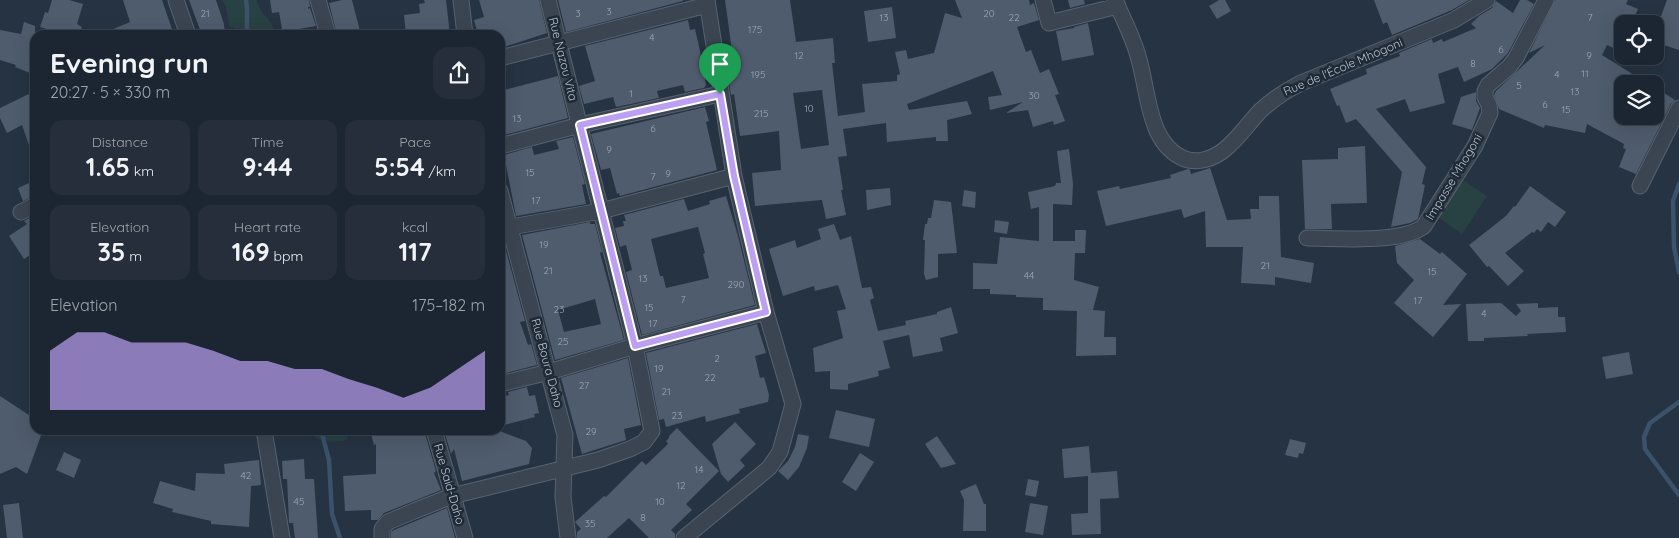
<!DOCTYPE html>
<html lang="en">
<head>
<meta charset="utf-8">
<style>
	body { margin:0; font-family:Quicksand,sans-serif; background:#252e3a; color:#f1f3f6; height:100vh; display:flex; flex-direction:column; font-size:19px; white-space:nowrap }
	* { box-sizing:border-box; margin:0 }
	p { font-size:16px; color:#a0a5ac }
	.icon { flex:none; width:28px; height:28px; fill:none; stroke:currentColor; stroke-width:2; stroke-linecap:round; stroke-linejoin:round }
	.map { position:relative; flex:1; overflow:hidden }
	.panel { position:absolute; left:30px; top:30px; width:475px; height:405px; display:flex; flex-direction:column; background:#1c2632; border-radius:15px; box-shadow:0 5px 20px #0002,0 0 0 1px #3a434d }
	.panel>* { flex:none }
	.tools { position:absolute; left:1614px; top:15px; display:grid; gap:10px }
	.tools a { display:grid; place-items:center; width:50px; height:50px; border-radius:10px; background:#1c2632; box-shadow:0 5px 20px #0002,0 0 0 1px #3a434d; font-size:25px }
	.pin { position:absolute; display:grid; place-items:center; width:42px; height:42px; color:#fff; margin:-51px -21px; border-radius:50% 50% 50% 0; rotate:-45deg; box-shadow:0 0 5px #0007 }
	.pin .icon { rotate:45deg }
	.round { display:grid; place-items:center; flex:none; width:52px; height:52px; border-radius:15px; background:#252e3a }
	.overview { display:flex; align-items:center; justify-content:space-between; height:85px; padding:0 20px }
	h1 { font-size:28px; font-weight:700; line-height:38px }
	.figures { display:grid; grid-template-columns:repeat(3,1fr); gap:8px; height:85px; padding:5px 20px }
	.figures div { display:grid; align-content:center; border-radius:12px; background:#252e3a; text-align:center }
	.figures b { font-size:25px; font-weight:700 }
	.figures small { font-size:14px; font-weight:400 }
	.figures p { font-size:14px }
	.chart { height:140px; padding:10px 20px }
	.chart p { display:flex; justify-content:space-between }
	.chart svg { width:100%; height:90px; margin-top:5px; fill:#bca0f2; opacity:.7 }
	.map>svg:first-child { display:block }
</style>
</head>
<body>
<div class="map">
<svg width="1679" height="538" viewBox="0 0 1679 538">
	<rect width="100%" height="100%" fill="#263342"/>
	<path fill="#284143" d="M257,0C259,16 275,18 274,35H239L235,29L229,26L226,7L222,0Z
		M1463,180L1487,196L1462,234L1438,217Z
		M309,430H349L347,440C335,443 314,443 309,430Z"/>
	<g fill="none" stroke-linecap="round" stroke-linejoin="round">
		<path stroke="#3b526b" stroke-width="4.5" d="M246,0L247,8V35
			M1679,184L1673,201L1674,247L1679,272
			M1679,402L1650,423L1644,437L1645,449L1679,495
			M321,430L329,460L332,514L340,538"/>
	</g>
	<path fill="#4f5c6d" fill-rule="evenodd" d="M52,0H69L83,4L77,24L82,27L78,35H66L40,27L45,12L48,13Z
		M123,0H162L174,35H99L130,22Z
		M189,0H216L224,24L225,35H202Z
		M270,0H309L310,7H308V9L310,8L316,26L299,29V35H284V29H282L279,12L272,13Z
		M342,0H352L361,35H337L329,3Z
		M424,0H446L450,35H406L404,15L420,13L419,4L425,3Z
		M479,0H539L547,33L504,47L503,42L500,43V35H478L474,20L484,17Z
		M558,0H683V1L566,32Z
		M725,0H790L796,42L833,38L835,63H832L838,116L865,112L862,84L897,81V75L900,74L895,52L906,50L908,59L934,53L945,13L962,18L955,0H1029L1030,5L1034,3L1039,20L1017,27L1026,52L1031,50L1040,73L1049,69L1059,94L1055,95L1065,121L1054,125L1053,121L1033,127L1028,110L1006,113L1023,102L990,110L988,97L1002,95L993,71L907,104L909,110L967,101L972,114L947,120L948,141H936V137L887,142L886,123L843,129L847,156L838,157L843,190H841L846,215L826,219L822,200L755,206L752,173L781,170L779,131L740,136L734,94L731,95L724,52L732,51ZM822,90L829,145L801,149L793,93Z
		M1068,0H1084L1085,4L1070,8Z
		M1219,0H1225L1231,11L1217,19L1209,6Z
		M1374,0H1469L1452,10L1392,35L1387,22L1383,24Z
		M1520,0H1527L1534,4L1508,53L1492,69L1464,82L1458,67L1438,74L1445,103L1410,112L1405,99L1376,109L1426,167L1422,184L1425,185L1418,219L1410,223L1391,227L1402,172L1356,119L1346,123L1339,105L1337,106L1330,89L1367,74L1366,69L1400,56L1399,53L1432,39L1433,43L1442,39L1443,42L1476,28L1471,24L1479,16L1492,8L1496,1L1513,13Z
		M1555,0H1628L1626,4L1638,9L1631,24H1622V52L1607,45L1602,55L1634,75L1631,84H1622V116H1655V102L1661,91L1675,100L1671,104L1636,174L1619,167L1626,149L1623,148L1624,144L1587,124L1585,133L1545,125L1544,128L1499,109L1494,95L1496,91L1545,45L1529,53Z
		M1667,0H1679V50L1655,42L1661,24H1658Z
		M892,7L896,38L868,42L864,11Z
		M688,20L690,30L695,29L700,51L706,85L704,88L685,92L683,85L657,91L659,98L616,107L613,97L584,104L579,86L595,81L585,46Z
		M24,22L35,26V75L15,67L16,65L0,60V30L21,34Z
		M1088,23L1094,55L1062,61L1056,31L1074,28V27Z
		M558,76L568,118L500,136V91Z
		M35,91V156L33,157L22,125L7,133L0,118V108Z
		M1476,92V101L1480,108L1472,130L1452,124L1461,97Z
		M705,107L709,121L706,122L717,170L620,196L619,193L617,194L610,168L601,170L591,134Z
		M573,137L585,184L582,185L586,204L516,216L504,155L532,147L534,155L559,149L556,141Z
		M1365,146L1367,203L1331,204L1332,229H1305L1302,160L1338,159V148Z
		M1069,149L1073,184L1072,205L1053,204V241H1075V230H1086L1085,253H1075L1074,280L1099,287L1093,310L1105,311L1104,337H1116V355L1076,356L1077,311L1043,310V298L1016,297V295L990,294V289H973V263L997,264L1000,237L1039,241V207L1031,209L1028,192L1055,186L1056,183H1061L1057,151Z
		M1210,168L1227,220L1251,219L1250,209H1259V196H1279L1281,257L1314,263L1311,283L1275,277V285L1241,283L1243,247H1206L1205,211L1184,218L1181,209L1106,226L1097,191L1119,186L1120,189L1171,178L1170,175L1188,169L1190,170L1191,174Z
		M29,183L34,196L23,201L18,188Z
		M1530,186L1566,212L1555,227L1548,222L1541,232L1537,229L1534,233L1532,232L1505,253L1524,271L1508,286L1489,266L1487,267L1469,245L1506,216L1514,206L1515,207Z
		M890,188L891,205L867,210L866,190Z
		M964,190L976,192L975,208L962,206Z
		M726,196L738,236L755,305L642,335L626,272L632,270L626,245L620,247L615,228L624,226L623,221H626L624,215L684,199L688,211L710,204L709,201ZM697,227H698L705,253L703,254L709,278L666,288L663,276H660L651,239Z
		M934,200L951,202L957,253L938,254V277L926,280L924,274L925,240H923L925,224H927L928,218H931Z
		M35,215V252L24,259L9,236L27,224L24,221Z
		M995,220L1009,222L1007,234L994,232Z
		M590,222V224H595L602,252L600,253L624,340L555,360L522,235ZM595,299L601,324L564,332L558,310Z
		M834,224L840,240L851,236L862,288L871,287L874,298L870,300L878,331L906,325L905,321L937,314V312L951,307L958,333L940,338L943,351L913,357L909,335L883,341L890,368L878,371L879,376L848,384V390L830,389V371L815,372L813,348L843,338L837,311L846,309L838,285L815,291L814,286L783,296L769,249L795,240L797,248L821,239L818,229Z
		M1420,239L1440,254L1442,252L1467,274L1443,305L1461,304L1433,337L1394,303L1414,280L1397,263L1395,246Z
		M505,247L525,321L520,322L528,345L531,344L537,365L502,374L500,366V248Z
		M1501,303L1516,316L1521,311L1516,304L1538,303V308L1558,307V317H1565L1566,332L1527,334L1528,336L1484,338V341H1468L1466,304Z
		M757,324L766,353L755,356L760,378L764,377L769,395L768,402L739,409L740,413L706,422L705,416L666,427L664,419L659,420L646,353Z
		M1629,352L1633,374L1606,379L1602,357Z
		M628,358L641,425L624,429L626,440L582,454L561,378Z
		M527,387L529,396L535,395L539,413L534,414L535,417L500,426V397L509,395L508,392Z
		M0,396L35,419V430H43L27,474L16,467L0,474Z
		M836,410L875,419L869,447L829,438Z
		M735,422L756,444L740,460L745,466L728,482L721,474L712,444Z
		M677,428L719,471L686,504L692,510L671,530L675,534V538H649L629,518L607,538H577V532L581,529L575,522L604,496L606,497L642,461L646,465L668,444L666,441L669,438V436Z
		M370,430H424L436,471L434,473L441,490L384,513L378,520H371V510L345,511L343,476L376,474V444L374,445Z
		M449,430H497L526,441L532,448L529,464L462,481L454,449L451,454L445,434L450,432Z
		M798,434L809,436L807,448L799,467L788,480L778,471L788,461L795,447Z
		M937,436L956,464L941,468L925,444Z
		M1290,439L1306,443L1303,454L1299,453L1298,458L1285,455Z
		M1089,446L1091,473L1117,471L1119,498L1100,499L1101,534L1072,535L1071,514L1088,513V476L1064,478L1062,449Z
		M64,452L81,460L74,478L56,470Z
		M860,453L874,462L856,491L842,482Z
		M304,459L305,479H314L318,538H295L293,523H289L287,479H283L282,461Z
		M259,460L261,485L251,486L249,527L211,524V521L172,512L173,509L153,503L160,481L195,491L196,473L225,474L224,464Z
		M1028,479L1039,481L1036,497L1025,495Z
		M976,484L984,504H986V531H963L964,500L960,491Z
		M19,503L23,538H7L3,505Z
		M1030,503L1048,506L1043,535L1025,532Z
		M447,508L455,538H391V532L394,530Z"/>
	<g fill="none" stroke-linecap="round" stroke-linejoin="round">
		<defs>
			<path id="minor" d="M176,0L188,35
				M318,0L328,35
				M461,0L465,35
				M1043,0L1049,23L1118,6
				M1115,0C1123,19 1133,37 1138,56C1149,91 1147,144 1185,159C1198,164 1214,158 1224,150C1238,139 1248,124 1260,111C1273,99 1285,91 1301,83L1454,20L1487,0
				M500,58L707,5
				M500,146L580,125L720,94
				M1640,186L1679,108
				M500,191L565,435L563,497L568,538
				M21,212L35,205
				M511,227L601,211L734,176
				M1307,238C1337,238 1402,244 1424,226L1475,146L1490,113L1489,105L1485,97V91L1488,85L1509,67L1516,58L1546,0
				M500,384L549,372L635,346L766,312
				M264,430L282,538
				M434,430L465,538
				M382,538V529L388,522L414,511L452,496L598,460L630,449L644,442L652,431L635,346L548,0
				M684,538L769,468L780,452L793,404L766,312L734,176L707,0"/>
		</defs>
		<use href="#minor" stroke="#58636f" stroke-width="17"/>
		<use href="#minor" stroke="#3a4551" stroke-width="15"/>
	</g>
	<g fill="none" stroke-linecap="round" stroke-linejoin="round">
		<defs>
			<path id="route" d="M720,94L734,176L766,312L635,346L580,125Z"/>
		</defs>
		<use href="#route" stroke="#fff" stroke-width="10"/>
		<use href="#route" stroke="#bca0f2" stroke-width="6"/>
	</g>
	<g text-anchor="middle" stroke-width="5" stroke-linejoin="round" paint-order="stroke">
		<g font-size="10" fill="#9da7b4">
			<text x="609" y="15">3</text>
			<text x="205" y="17">21</text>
			<text x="578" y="17">3</text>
			<text x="989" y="17">20</text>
			<text x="884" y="21">13</text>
			<text x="1014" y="21">22</text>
			<text x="1590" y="21">7</text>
			<text x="755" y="33">175</text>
			<text x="652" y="41">4</text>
			<text x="1501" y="53">6</text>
			<text x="799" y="59">12</text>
			<text x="1589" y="59">9</text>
			<text x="1473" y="67">8</text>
			<text x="1585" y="77">11</text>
			<text x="758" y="78">195</text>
			<text x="1557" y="78">4</text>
			<text x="1519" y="89">5</text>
			<text x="1575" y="95">13</text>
			<text x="631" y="97">1</text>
			<text x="1034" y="99">30</text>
			<text x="1545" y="108">6</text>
			<text x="809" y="112">10</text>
			<text x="1566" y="113">15</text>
			<text x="761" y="117">215</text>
			<text x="517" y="122">13</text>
			<text x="653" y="132">6</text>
			<text x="609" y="153">9</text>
			<text x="530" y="176">15</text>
			<text x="668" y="177">9</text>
			<text x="653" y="180">7</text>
			<text x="536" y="204">17</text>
			<text x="544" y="248">19</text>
			<text x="1265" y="269">21</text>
			<text x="548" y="274">21</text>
			<text x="1432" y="275">15</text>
			<text x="1029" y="279">44</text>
			<text x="643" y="282">13</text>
			<text x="736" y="288">290</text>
			<text x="683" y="303">7</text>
			<text x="1418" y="304">17</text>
			<text x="649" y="311">15</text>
			<text x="559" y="313">23</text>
			<text x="1484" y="317">4</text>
			<text x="653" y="327">17</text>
			<text x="563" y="345">25</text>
			<text x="717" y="362">2</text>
			<text x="659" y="372">19</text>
			<text x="710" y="381">22</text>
			<text x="584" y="389">27</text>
			<text x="666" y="395">21</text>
			<text x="677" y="419">23</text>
			<text x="591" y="435">29</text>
			<text x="699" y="473">14</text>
			<text x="246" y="479">42</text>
			<text x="681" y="489">12</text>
			<text x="299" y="505">45</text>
			<text x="660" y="505">10</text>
			<text x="643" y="521">8</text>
			<text x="590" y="527">35</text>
		</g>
		<g font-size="12" fill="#b7c0cc" stroke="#1f2a37">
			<text transform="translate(563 59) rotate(76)" y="4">Rue Nazou Vita</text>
			<text transform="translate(1343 67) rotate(-23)" y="4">Rue de l'École Mhogoni</text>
			<text transform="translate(1454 177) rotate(-59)" y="4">Impasse Mhogoni</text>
			<text transform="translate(547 363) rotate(75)" y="4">Rue Boura Daho</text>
			<text transform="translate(449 484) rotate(74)" y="4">Rue Said-Daho</text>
		</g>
	</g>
</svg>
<div class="tools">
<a><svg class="icon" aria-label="locate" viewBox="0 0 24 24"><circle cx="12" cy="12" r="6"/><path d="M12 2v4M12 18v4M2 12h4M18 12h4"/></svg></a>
<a><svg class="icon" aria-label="layers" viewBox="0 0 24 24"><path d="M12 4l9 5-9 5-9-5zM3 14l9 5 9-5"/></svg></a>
</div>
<div class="pin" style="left:720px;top:94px;background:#1e9e55"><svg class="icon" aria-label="arrive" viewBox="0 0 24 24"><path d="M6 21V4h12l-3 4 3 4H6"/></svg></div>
<section class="panel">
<div class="overview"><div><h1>Evening run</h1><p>20:27 · 5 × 330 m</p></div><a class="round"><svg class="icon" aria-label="share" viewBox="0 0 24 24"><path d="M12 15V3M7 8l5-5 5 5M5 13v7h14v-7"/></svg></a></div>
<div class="figures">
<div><p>Distance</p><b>1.65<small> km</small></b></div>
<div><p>Time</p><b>9:44</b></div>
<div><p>Pace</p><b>5:54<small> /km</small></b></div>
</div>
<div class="figures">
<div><p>Elevation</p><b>35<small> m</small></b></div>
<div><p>Heart rate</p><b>169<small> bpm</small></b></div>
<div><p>kcal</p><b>117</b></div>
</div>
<div class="chart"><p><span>Elevation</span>175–182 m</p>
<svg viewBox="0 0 160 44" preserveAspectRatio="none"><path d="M0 44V15L10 6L20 6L30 11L40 11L50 11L60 15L70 20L80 20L90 24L100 24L110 29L120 33L130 38L140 33L150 24L160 15V44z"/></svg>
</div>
</section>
</div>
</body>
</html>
